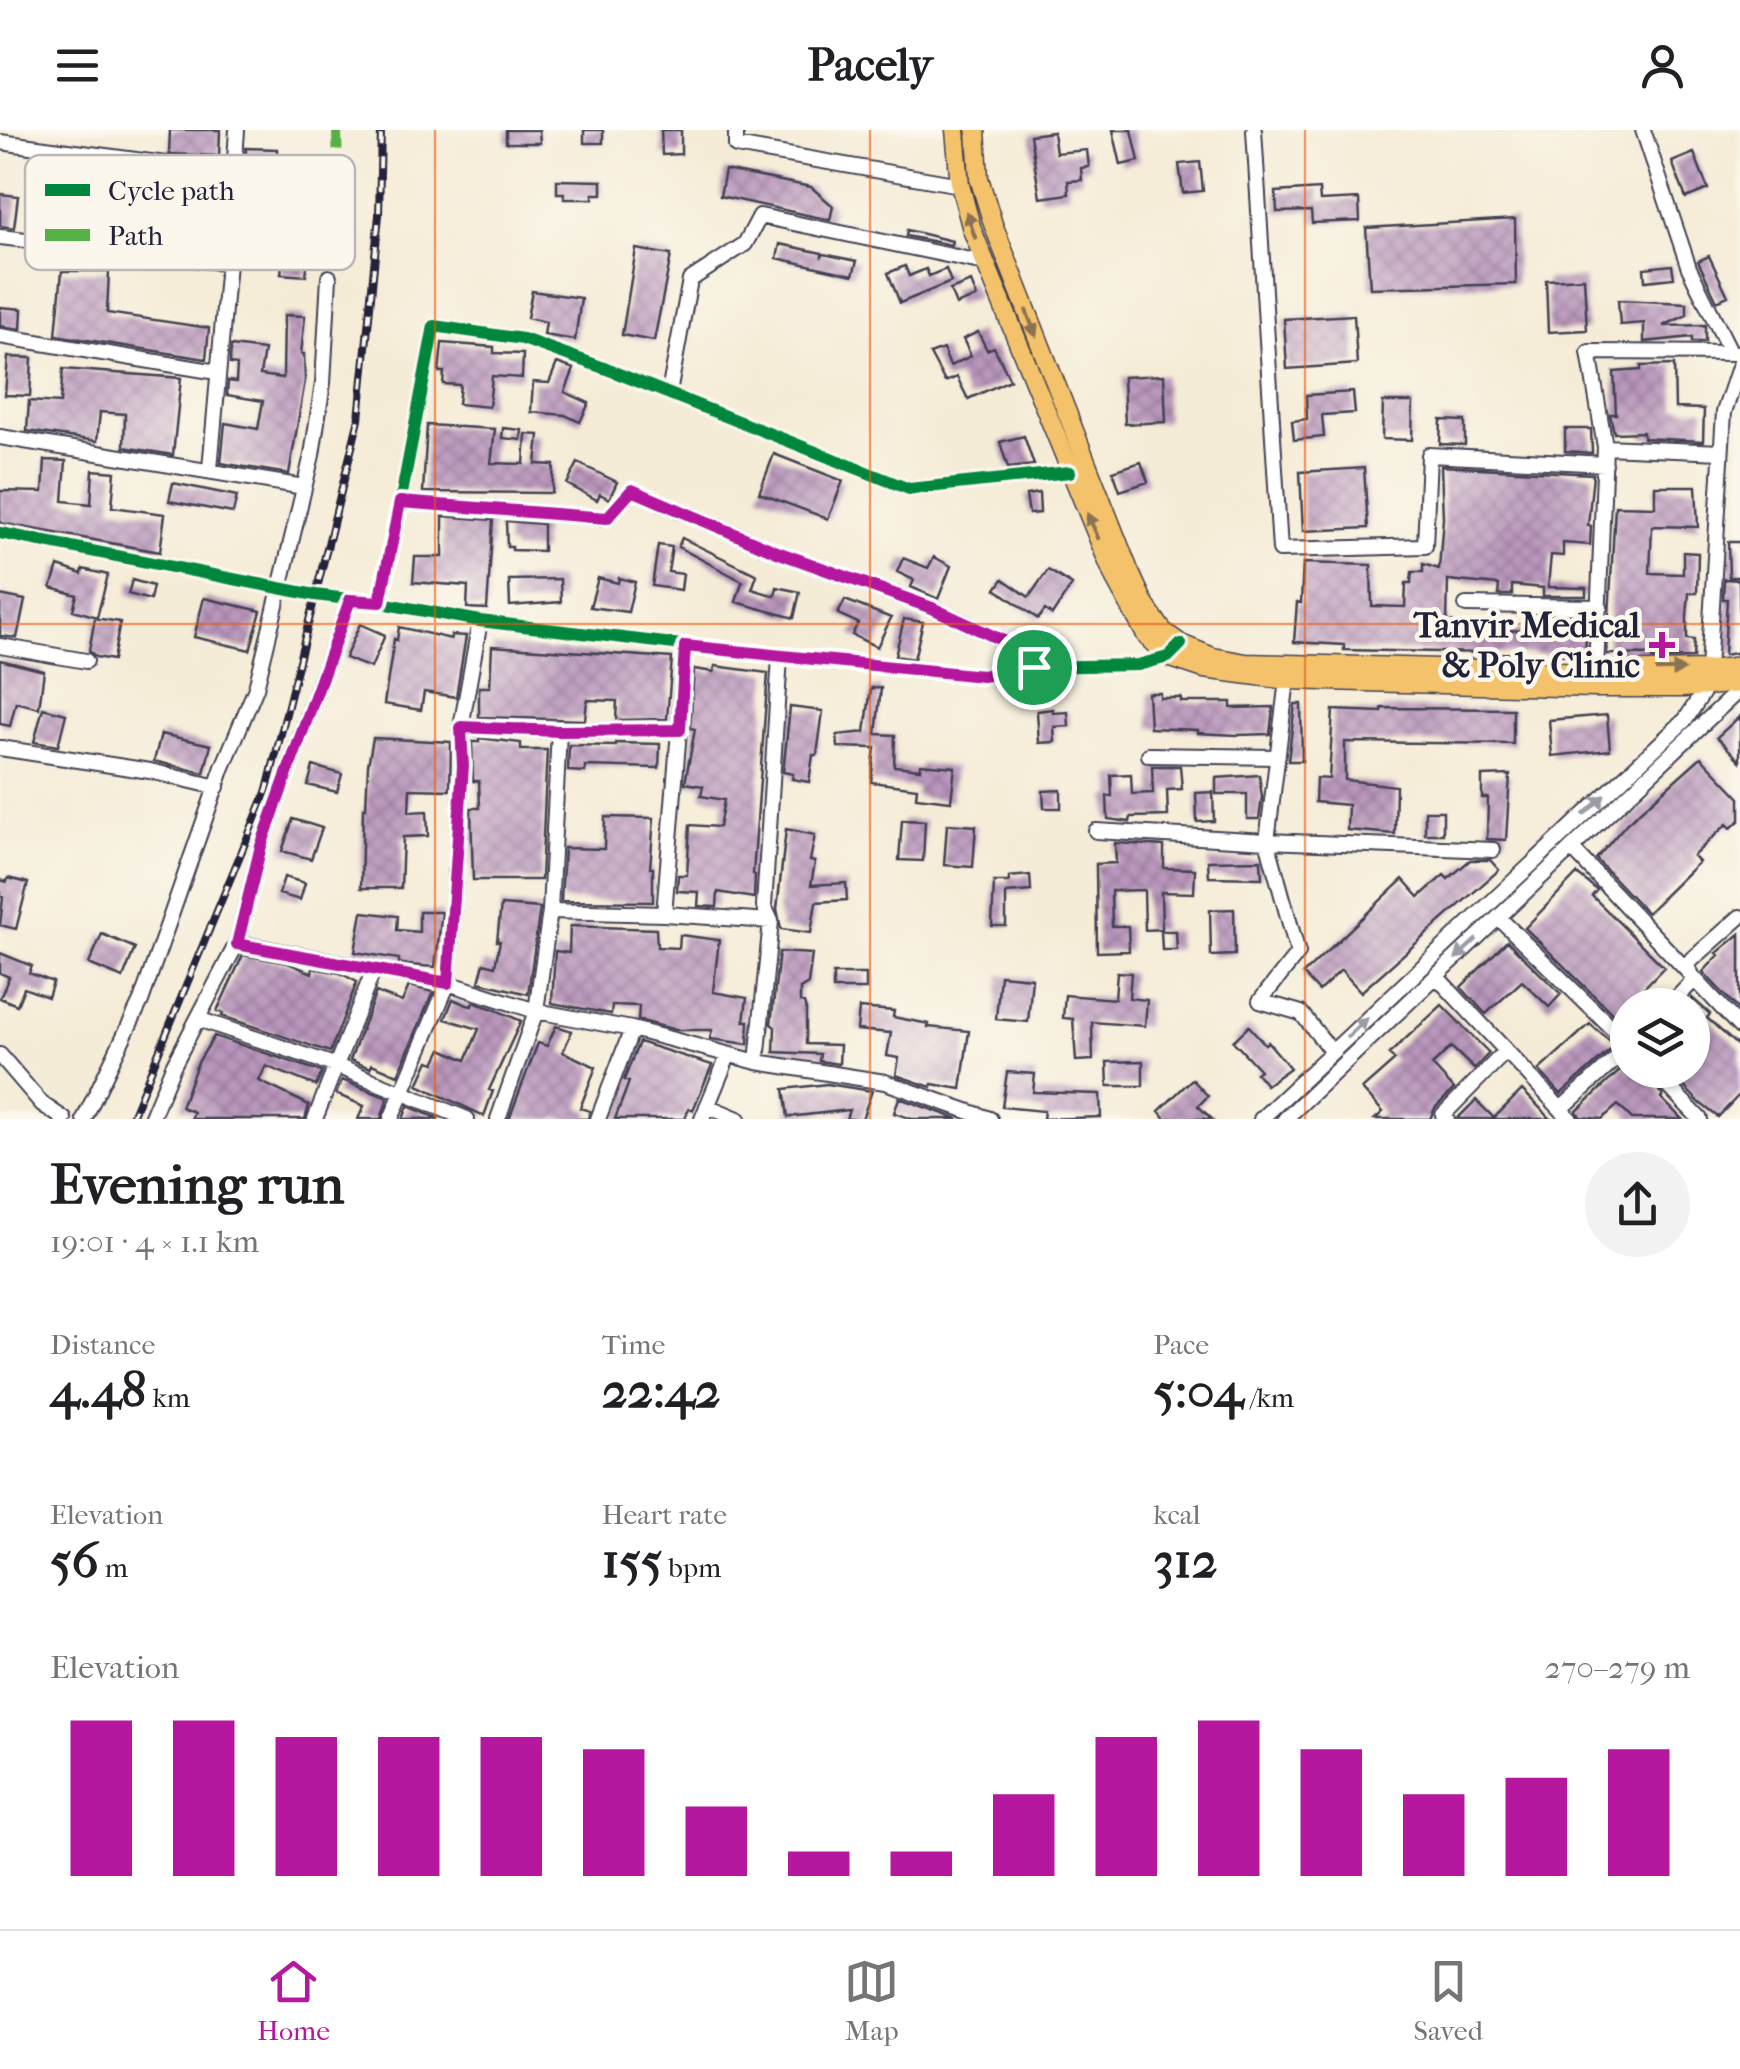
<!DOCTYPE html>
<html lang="en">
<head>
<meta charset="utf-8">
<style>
	body { margin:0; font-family:"IM FELL French Canon",serif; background:#f2f2f2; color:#202124; height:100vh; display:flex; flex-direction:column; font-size:38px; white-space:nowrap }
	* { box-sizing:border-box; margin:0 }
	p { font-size:32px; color:#757577 }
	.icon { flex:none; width:55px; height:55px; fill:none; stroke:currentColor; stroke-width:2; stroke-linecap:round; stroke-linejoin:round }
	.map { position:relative; height:989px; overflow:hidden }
	.side { display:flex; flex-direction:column; background:#fff; flex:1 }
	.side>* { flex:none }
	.tools { position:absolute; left:1610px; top:858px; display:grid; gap:20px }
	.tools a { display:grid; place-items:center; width:100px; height:100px; border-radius:50%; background:#fff; box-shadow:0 2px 8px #0004; font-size:50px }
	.pin { position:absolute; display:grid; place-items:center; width:85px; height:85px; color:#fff; margin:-42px; border:5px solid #fff; border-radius:50%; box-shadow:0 2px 10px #0007 }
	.round { display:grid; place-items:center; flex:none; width:105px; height:105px; border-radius:52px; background:#f2f2f2 }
	.head { display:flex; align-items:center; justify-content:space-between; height:170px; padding:0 50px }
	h1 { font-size:55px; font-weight:700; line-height:75px }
	.metrics { display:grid; grid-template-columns:repeat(3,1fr); gap:15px; height:170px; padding:10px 50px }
	.metrics div { display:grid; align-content:center }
	.metrics b { font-size:50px; font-weight:700 }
	.metrics small { font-size:28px; font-weight:400 }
	.metrics p { font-size:28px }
	.chart { height:280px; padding:20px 50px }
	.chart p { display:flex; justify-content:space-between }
	.chart svg { width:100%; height:180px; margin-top:10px; stroke:#b5179e; stroke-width:6 }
	header { display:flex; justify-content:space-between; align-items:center; height:130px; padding:0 50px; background:#fff; font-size:45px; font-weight:700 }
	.menu { display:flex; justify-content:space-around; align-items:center; height:140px; border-top:2px solid #e0e0e0; background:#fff; font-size:28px; color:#757577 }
	.menu a { display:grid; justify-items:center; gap:5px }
	.menu .on { color:#b5179e }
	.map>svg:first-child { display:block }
</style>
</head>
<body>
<header><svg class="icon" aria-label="menu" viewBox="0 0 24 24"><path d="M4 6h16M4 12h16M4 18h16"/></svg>Pacely<svg class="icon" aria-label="person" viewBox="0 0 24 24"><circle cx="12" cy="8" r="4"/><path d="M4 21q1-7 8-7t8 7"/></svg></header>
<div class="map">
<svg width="1740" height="989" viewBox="0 0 1740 989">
	<defs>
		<pattern id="building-cross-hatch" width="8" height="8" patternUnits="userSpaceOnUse" patternTransform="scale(2.5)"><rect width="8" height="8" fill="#ba97bd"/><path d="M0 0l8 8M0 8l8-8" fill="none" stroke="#977b9b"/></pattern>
	</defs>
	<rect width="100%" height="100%" fill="#fbf7ec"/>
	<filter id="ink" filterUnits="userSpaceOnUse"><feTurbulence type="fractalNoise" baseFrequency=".01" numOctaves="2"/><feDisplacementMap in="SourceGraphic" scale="20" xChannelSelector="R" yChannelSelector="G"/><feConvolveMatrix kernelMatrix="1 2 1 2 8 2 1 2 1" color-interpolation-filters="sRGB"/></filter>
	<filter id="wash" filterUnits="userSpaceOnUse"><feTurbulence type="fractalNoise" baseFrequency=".0048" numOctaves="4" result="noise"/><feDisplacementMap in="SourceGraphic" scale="40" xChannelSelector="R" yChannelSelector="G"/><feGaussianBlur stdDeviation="2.25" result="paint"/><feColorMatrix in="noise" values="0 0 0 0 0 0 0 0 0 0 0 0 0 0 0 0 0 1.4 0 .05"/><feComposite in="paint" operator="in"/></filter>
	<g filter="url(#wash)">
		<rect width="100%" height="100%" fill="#f5ecd7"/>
		<g id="blocks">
			<path fill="url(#building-cross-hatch)" d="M170,0H220L219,26L169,24Z
				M506,0H539L540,13H506Z
				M584,0H603V13H584Z
				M661,0H681V24L662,25Z
				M1113,0H1132L1139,31L1121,35Z
				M1053,2L1056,23L1087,20L1089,37L1081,38L1082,50L1068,51L1069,64L1040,68L1030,5Z
				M246,18L277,19V46L245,45Z
				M1694,23L1708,59L1686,68L1672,32Z
				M1200,32L1203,61L1183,63L1179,34Z
				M725,40L811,57L833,76L830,90L720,66Z
				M557,50L602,51V64H593V69H564V63H557Z
				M1319,59L1320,71L1359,69L1360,91L1312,93L1311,81L1277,82L1276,62Z
				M0,64L18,66L14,98L0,96Z
				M1515,89L1516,154L1370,158L1366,98Z
				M907,100L952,111L951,115L906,106Z
				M284,113L309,115L306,146L281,144Z
				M780,114L822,123V126L824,124L857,131L853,145L777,128Z
				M636,119L671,125L654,211L622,205Z
				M1709,126L1728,166L1717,171L1698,131Z
				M1672,135L1674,148L1645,151L1644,138Z
				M905,136L909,146L926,139L929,146L946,139L951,152L900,173L888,143Z
				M62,141H109L107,183L209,198L206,229L56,205Z
				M1584,148L1587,200L1548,202L1546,150Z
				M971,152L977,167L956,175L950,160Z
				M532,161L581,168L575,210L544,205L546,192L527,188Z
				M1618,170L1687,173V185L1663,196L1705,195V212H1692V207L1644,212V193L1620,195Z
				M0,177L22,179L21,199L0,196Z
				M284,185L305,186L301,224H304L305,251L289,344L221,333L225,293L258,299L263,271L227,265L228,251L236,252L237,235L230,234L231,216L264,220L260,245L283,248Z
				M1354,185L1357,234L1287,239L1284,189Z
				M978,202L987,220L994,217L1010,250L968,269L957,247L945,252L930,224L943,219L950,236L971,226L963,209Z
				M442,213L494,217V223L523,224L522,248L492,246L489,277L458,274L460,255L443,254L444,242H439Z
				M8,227L32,228L30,266L5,265Z
				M557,233L574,239L565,262L589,273L580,292L565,285L531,282L533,252L549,253Z
				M1674,235L1675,278L1704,279L1703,311L1643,308V302L1614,303L1610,284H1616L1614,242L1641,240V236Z
				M63,239L181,248L173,325L124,317L125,284L100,282L97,311L27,301L29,271L60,273Z
				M1164,245L1166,292L1125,294L1123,247Z
				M1353,262L1355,283L1322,285L1324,307L1294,310L1292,291L1307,289L1306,265Z
				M1383,272H1413L1412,310L1382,309Z
				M1441,290L1465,291V315L1440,314Z
				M427,295L495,299L491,333L524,334L526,304L539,305L536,334L554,335L552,363L423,362Z
				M503,298L522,300L521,310L502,308Z
				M1565,299H1591L1592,323L1565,321Z
				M1024,306L1034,335L1008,338L1000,312Z
				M774,324L843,351L828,389L759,363Z
				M45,330L66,331L63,371L91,374L93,340L115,342L112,377L165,384L160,422L0,393V361L43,362Z
				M1141,332L1148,352L1120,361L1113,341Z
				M578,333L617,352L609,369L600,364L597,370L567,354Z
				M1441,336L1593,344L1588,395L1591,396L1590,415L1563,413V426L1551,425L1548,457L1586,458V466H1543V458L1512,455V465H1498L1499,455L1448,450L1447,492L1455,493L1456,500L1550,501V487H1587L1585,525L1344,520V515L1294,512L1297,472L1301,473L1303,433L1371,435L1372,476L1405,477L1406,453H1411L1412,442H1423V434L1439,439L1443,388Z
				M1364,338L1368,398L1303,401L1300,342Z
				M173,353L237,366L233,383L169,371Z
				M1655,356H1696L1698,397L1652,396L1650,443L1683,444V422L1698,423L1697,463H1689L1687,486V509L1694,510L1693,528L1652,529V525L1607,524L1615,376L1655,377Z
				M1039,363L1040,383L1029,384L1026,365Z
				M443,386L493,390L487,479L467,478L468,456L413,452L415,427H443Z
				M506,391L543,394V421L512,420V417H507Z
				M682,408L757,445L752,459L775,466L777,457L800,462L794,488L736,472L742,452H744L678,417Z
				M1728,412H1740V447H1729Z
				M658,415L672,417L668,442L683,444L681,460L652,456Z
				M934,427L951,436L938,469L911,457L914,450L897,442L903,428L928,438Z
				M58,436L82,444L83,439L108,445L97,487L73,480L77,465L51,458Z
				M1048,440L1072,455L1052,485L1045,480L1038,489L996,459L1003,449L1029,467Z
				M598,448L618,453L619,448L635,452L628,482L590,477Z
				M560,449L561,472L510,476L509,450Z
				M1724,449L1739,450L1740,522L1724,525L1727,469H1723Z
				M132,450L153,456L150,470L128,464Z
				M0,465L25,470L17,508L0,506Z
				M204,468L261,481L250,520L194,507Z
				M845,470L891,488L877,517L852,505L858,493L838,484Z
				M95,488L120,492L113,530L96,527L89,521Z
				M904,489L923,492L914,529L895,526Z
				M360,494L385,505L371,538L345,528Z
				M399,497L451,509V505L466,506L456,567L424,562L421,580L384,574L394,509L397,510Z
				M492,516L672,528L667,589L616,590L617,571L587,570L585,590L479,587V557H490Z
				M0,530L44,541L39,578L16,572L10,596L0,594Z
				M715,536L768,543L753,744L755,745L754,768L718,762L717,777L698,776L699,762L677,761L678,745H687L690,695L719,697L724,670L701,666L703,656L685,653L695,599L690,598L694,539L714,542Z
				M871,558H881L876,604L895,605L894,636L920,639V634L955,637L951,671L916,667L917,658L871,652L875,618L838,617L837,605L865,602Z
				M1148,563H1160V568H1181V572H1231V578L1273,577L1270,604L1237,605L1198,603V600L1150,598Z
				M1295,574H1301L1302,631H1288Z
				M790,577L823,581L817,625H813L809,652L792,649L793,644L783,642Z
				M43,578L66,584L58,616L34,612Z
				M1382,578L1513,579V614L1345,612V650L1396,656L1395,704L1347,700L1348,675L1315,672L1316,648L1329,649L1333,580L1382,582Z
				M1053,579V583L1068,582L1069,596L1054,597L1055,612L1039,613L1037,581Z
				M1607,585L1610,620L1552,626L1549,590Z
				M1740,586V631L1717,607Z
				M161,604L211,615L204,643L154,631Z
				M373,608L451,612L450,660L410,659L409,682L427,681L428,706L403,707L401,758H361L363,678H366L368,635Z
				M479,608L521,613V620H547L541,750H473L471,678H480L479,651H473L472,612H479Z
				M616,613L660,614L659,638L585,636V642L568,641L569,615L616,616Z
				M1701,627L1740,668V690L1731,698L1727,694L1693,726L1699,732L1647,783L1596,729L1627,693Z
				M313,636L342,644L337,662L308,655Z
				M1152,636H1180L1182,659L1167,660L1168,686L1131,687L1130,692L1108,689L1107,666H1112L1111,645L1131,644L1132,664L1153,663Z
				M1259,645L1262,667L1259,689H1247V664H1216V648Z
				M1510,645L1506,710L1487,709L1488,668H1482V646Z
				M1061,660V678H1044L1043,661Z
				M1213,662L1214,691L1197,692L1196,663Z
				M1425,681H1443V704H1425Z
				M605,687L654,688L650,738H653V772L561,771L564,718L604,719Z
				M293,689L322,698L311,729L282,721Z
				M902,690L925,691L923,731L899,730Z
				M947,694L976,696L973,737L944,735Z
				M786,699L815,705L810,731L815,732L811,755L846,753L847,770L816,772L811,803L781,799L777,779Z
				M1115,713L1164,716V738L1195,739L1194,763L1161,762L1162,799L1145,800L1144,760L1111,761L1112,796H1128L1129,821L1097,822L1096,734L1116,733Z
				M1261,730L1262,748L1209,747L1208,731Z
				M1470,730H1490L1499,740L1361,862L1341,840L1319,861L1303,844L1403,749L1419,767L1444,745L1448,749Z
				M1577,744L1597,760L1592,766L1664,837L1639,863L1651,875H1628V899L1525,798Z
				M1030,745L1031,761L1006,763V796H992L994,752H1009V747Z
				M284,747L305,753L300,770L279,764Z
				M8,748L28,753L16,799L0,795L3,767L0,766V750L7,752Z
				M501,775L540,778L528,864L479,852L484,833L495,836L500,811H497Z
				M1234,779L1235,825L1211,826L1210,780Z
				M362,782L398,786L397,800L419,802V782H442L435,837L408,835L399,833V829L355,822Z
				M570,796L656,799L657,817L679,818L680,805L719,810L713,862L747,868L744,891H749L748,914L710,909L712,900H676L638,890L639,876L612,875L611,884L552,873L555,821L569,823Z
				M1161,801H1176L1177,820H1162Z
				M102,804L135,818L123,848L89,834Z
				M1740,804V881L1703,842L1719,825L1717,823Z
				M1507,811L1561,864L1549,877L1522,851L1486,884L1461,857Z
				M779,822L812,824L808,854L800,859V872L804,873L806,880V914L840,915L839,934L819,931L820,924L774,922L775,897L771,894Z
				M0,823L32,836L29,843L53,852L48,867L24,858L17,875L0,868L9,847L0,843Z
				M243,825L288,833L312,843L313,838L340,843L357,852L330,922L222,886L223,883L217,881Z
				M1117,842L1131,843L1129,868L1147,870L1145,896L1092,892L1093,930L1076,931L1073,889L1063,888L1065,865L1115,869Z
				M833,844H866V859H833Z
				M1000,845L1032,848L1028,892L996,889Z
				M409,856L433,862L398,945L372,934L370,938L350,930L376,862L402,872Z
				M1692,868L1710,884L1707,888L1740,918V964L1718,987L1700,973L1668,940H1692Z
				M453,869L467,875L472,876L473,872L494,879L521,891L489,960L493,961L484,986L418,955L429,931L435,933L442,919L466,930L472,916L479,899L445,889Z
				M1442,875L1489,923L1474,939L1451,917L1432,935L1454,959L1435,978L1430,989H1375L1383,982L1362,959L1395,930L1389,924Z
				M859,878L894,881L893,887L929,894L928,897L969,901L961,959L932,954L931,957L896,945L899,928L887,926L891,903L857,900Z
				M1590,894L1615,916L1561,964L1539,940Z
				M556,896L572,901L563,922L596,937L580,978L590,981L588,989H509L538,913L547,916Z
				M1249,896L1265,914L1268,912L1290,938L1266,955L1256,943L1260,940L1233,911Z
				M214,906L322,942L316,956L266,936L259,951L309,975L305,989H191L194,982L181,977L197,934Z
				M639,912L712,935L693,980L689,978L685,989H615L629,952L624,950Z
				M1143,931V956H1108L1107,932Z
				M1628,933V940H1643L1663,966L1661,968L1682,989H1632L1618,975L1602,989L1580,987L1577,981Z
				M1007,942L1035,944L1033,962L1100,964L1101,987L1043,989L1044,981L1002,977Z
				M1192,949L1208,966L1198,976L1212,989H1166L1159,981Z
				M342,950L388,968L381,989H358L364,976L336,964Z
				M827,954L872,961L862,989H846L849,980L788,987L784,959Z
				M1522,960L1551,989H1457L1476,970L1494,988Z
				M899,968L958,989H912L894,983Z
				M408,976L439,989H403Z"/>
		</g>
	</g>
	<g filter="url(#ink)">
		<use href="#blocks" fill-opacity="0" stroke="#424052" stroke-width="2.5"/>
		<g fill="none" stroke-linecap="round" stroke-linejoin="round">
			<defs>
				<path id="minor" d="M736,0V16L960,55
					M1254,0L1280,420L1425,416L1429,325L1605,334
					M1643,0L1689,138L1731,223
					M0,12L166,34L234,38
					M0,107L228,133L210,339
					M228,133L237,0
					M0,206L217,242
					M669,263L690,150L745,114L760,86L985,133
					M0,307L304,357
					M1605,317L1721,322
					M400,372L607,388L632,360L777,422L932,478L1032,524L1033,537
					M0,403L315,465L381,473L480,491L800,529L981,546L1033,537L1138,535L1168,527L1174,521
					M350,469L261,716L237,813L448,853L463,636L461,597L480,491
					M381,473L434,196L523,209L604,238L909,359L1070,342
					M1466,475L1600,477
					M0,516L86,531
					M1596,542L1605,317L1589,222L1740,223
					M1287,550L1267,711L1493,720
					M461,597L559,601L679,600L685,516
					M679,600L664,784L771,791
					M0,618L150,641L217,657
					M1149,625L1276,627
					M1096,701L1267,711L1298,823L1260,871L1301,883L1332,922
					M1573,720L1695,849
					M550,781L664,784
					M1499,788L1628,914
					M1692,845L1686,835L1740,787
					M1437,847L1570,989
					M1670,875L1695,849L1740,897
					M198,889L334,935L467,989
					M0,925L42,974L64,989
					M757,932L885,952L990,989
					M1653,940L1700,989
					M707,976L738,989
					M1561,979L1628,918
					M84,989L141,871L223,637L256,558L312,325L323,253L329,147
					M151,989L173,936L237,813
					M315,989L374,839
					M391,989L448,853L536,881L550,781L559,601
					M498,989L536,881L632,899L757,932L771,791L764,776L780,527
					M598,989L632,899
					M702,989L728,926
					M1261,989L1686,589L1707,556L1724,282L1740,234
					M1285,989L1740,559
					M1447,989L1443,985L1506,921"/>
				<path id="major" d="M955,0L960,55L972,100L1115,449L1147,507L1168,527L1204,539L1287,550L1595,558H1684L1740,553
					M976,0L979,48L993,94L1130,443L1145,475L1163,501L1181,514L1213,527L1246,533L1596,542L1710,540L1740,536"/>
			</defs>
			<use href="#minor" stroke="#424052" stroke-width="18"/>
			<use href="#major" stroke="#424052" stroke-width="21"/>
			<use href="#minor" stroke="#fff" stroke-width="14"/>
			<use href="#major" stroke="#f4c26a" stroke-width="18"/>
			<defs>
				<path id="rail" d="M131,989L267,660L359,289L379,85L381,0"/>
			</defs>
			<use href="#rail" stroke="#22223b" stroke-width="8"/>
			<use href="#rail" stroke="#fbf7ec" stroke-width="4" stroke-dasharray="11" stroke-linecap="butt"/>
			<path stroke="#55b146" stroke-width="10" stroke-dasharray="20 10" stroke-linecap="butt" d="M337,0L338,44"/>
			<defs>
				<path id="cycleway" d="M0,403L315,465L381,473L480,491L800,529L981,546L1033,537L1138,535L1168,527L1181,514
					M381,473L434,196L523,209L604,238L909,359L1070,342"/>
			</defs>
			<use href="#cycleway" stroke="#fbf7ec" stroke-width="19"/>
			<use href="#cycleway" stroke="#00873e" stroke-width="12"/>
		</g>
		<defs><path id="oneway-solid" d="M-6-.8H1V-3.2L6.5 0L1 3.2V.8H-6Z" transform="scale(2.5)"/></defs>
		<g fill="#8b7252">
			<use href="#oneway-solid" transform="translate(971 95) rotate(-108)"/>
			<use href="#oneway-solid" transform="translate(1031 193) rotate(69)"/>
			<use href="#oneway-solid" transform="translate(1093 396) rotate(-113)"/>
			<use href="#oneway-solid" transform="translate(1670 540) rotate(-1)"/>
		</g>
		<g fill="#9c9ca7">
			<use href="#oneway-solid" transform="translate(1594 675) rotate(-43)"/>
			<use href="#oneway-solid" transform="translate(1466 819) rotate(137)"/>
			<use href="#oneway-solid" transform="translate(1357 898) rotate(-43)"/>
		</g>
	</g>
	<g fill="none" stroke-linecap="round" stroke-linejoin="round" filter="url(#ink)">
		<defs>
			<path id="route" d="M632,360L777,422L932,478L1032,524L1034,537L982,546L685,516L680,600L559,601L461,597L463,636L448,853L237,814L261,716L350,470L380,472L400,372L607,388Z"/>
		</defs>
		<use href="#route" stroke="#fff" stroke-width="20"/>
		<use href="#route" stroke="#b5179e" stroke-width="12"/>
	</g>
	<path fill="none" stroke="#e8590c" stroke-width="2.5" stroke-opacity="0.55" d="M435,0V989M870,0V989M1305,0V989M0,494H1740"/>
	<path fill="#b5179e" stroke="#fbf7ec" stroke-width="4" d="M1657 500h10v10h10v10h-10v10h-10v-10h-10v-10h10z"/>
	<g text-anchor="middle" stroke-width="9" stroke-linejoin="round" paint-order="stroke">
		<g font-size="35" font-weight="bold" fill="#22223b" stroke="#fbf7ec" text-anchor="end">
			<text x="1640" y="507">Tanvir Medical<tspan x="1640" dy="40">&amp; Poly Clinic</tspan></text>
		</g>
	</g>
	<rect x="25" y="25" width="330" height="115" rx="15" fill="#fbf7ec" stroke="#bab7b7" stroke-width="2.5"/>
	<rect x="45" y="54" width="45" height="12" fill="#00873e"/>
	<rect x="45" y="99" width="45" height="12" fill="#55b146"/>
	<g font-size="28" fill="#22223b">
		<text x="108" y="70">Cycle path</text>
		<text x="108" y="115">Path</text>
	</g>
</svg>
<div class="tools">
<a><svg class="icon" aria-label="layers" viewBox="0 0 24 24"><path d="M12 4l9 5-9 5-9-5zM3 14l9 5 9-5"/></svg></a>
</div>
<div class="pin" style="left:1034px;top:537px;background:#1e9e55"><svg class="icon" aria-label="arrive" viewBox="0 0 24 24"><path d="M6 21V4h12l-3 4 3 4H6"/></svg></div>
</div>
<section class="side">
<div class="head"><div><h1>Evening run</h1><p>19:01 · 4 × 1.1 km</p></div><a class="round"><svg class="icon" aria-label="share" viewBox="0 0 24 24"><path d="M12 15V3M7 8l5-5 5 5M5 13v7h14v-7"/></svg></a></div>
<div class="metrics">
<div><p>Distance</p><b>4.48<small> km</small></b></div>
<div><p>Time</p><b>22:42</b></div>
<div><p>Pace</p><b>5:04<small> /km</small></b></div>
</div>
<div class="metrics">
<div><p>Elevation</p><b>56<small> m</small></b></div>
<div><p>Heart rate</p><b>155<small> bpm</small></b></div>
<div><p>kcal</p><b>312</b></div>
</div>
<div class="chart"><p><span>Elevation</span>270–279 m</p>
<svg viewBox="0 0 160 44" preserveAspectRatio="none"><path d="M5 44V6M15 44V6M25 44V10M35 44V10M45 44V10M55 44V13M65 44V27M75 44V38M85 44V38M95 44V24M105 44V10M115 44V6M125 44V13M135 44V24M145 44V20M155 44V13"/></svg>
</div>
</section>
<nav class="menu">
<a class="on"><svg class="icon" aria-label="home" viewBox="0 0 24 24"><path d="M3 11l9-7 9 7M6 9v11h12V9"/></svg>Home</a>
<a><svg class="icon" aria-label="map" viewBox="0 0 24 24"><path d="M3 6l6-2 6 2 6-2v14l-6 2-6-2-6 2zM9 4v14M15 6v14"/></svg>Map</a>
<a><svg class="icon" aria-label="saved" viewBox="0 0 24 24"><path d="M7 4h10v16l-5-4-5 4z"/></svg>Saved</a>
</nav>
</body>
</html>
